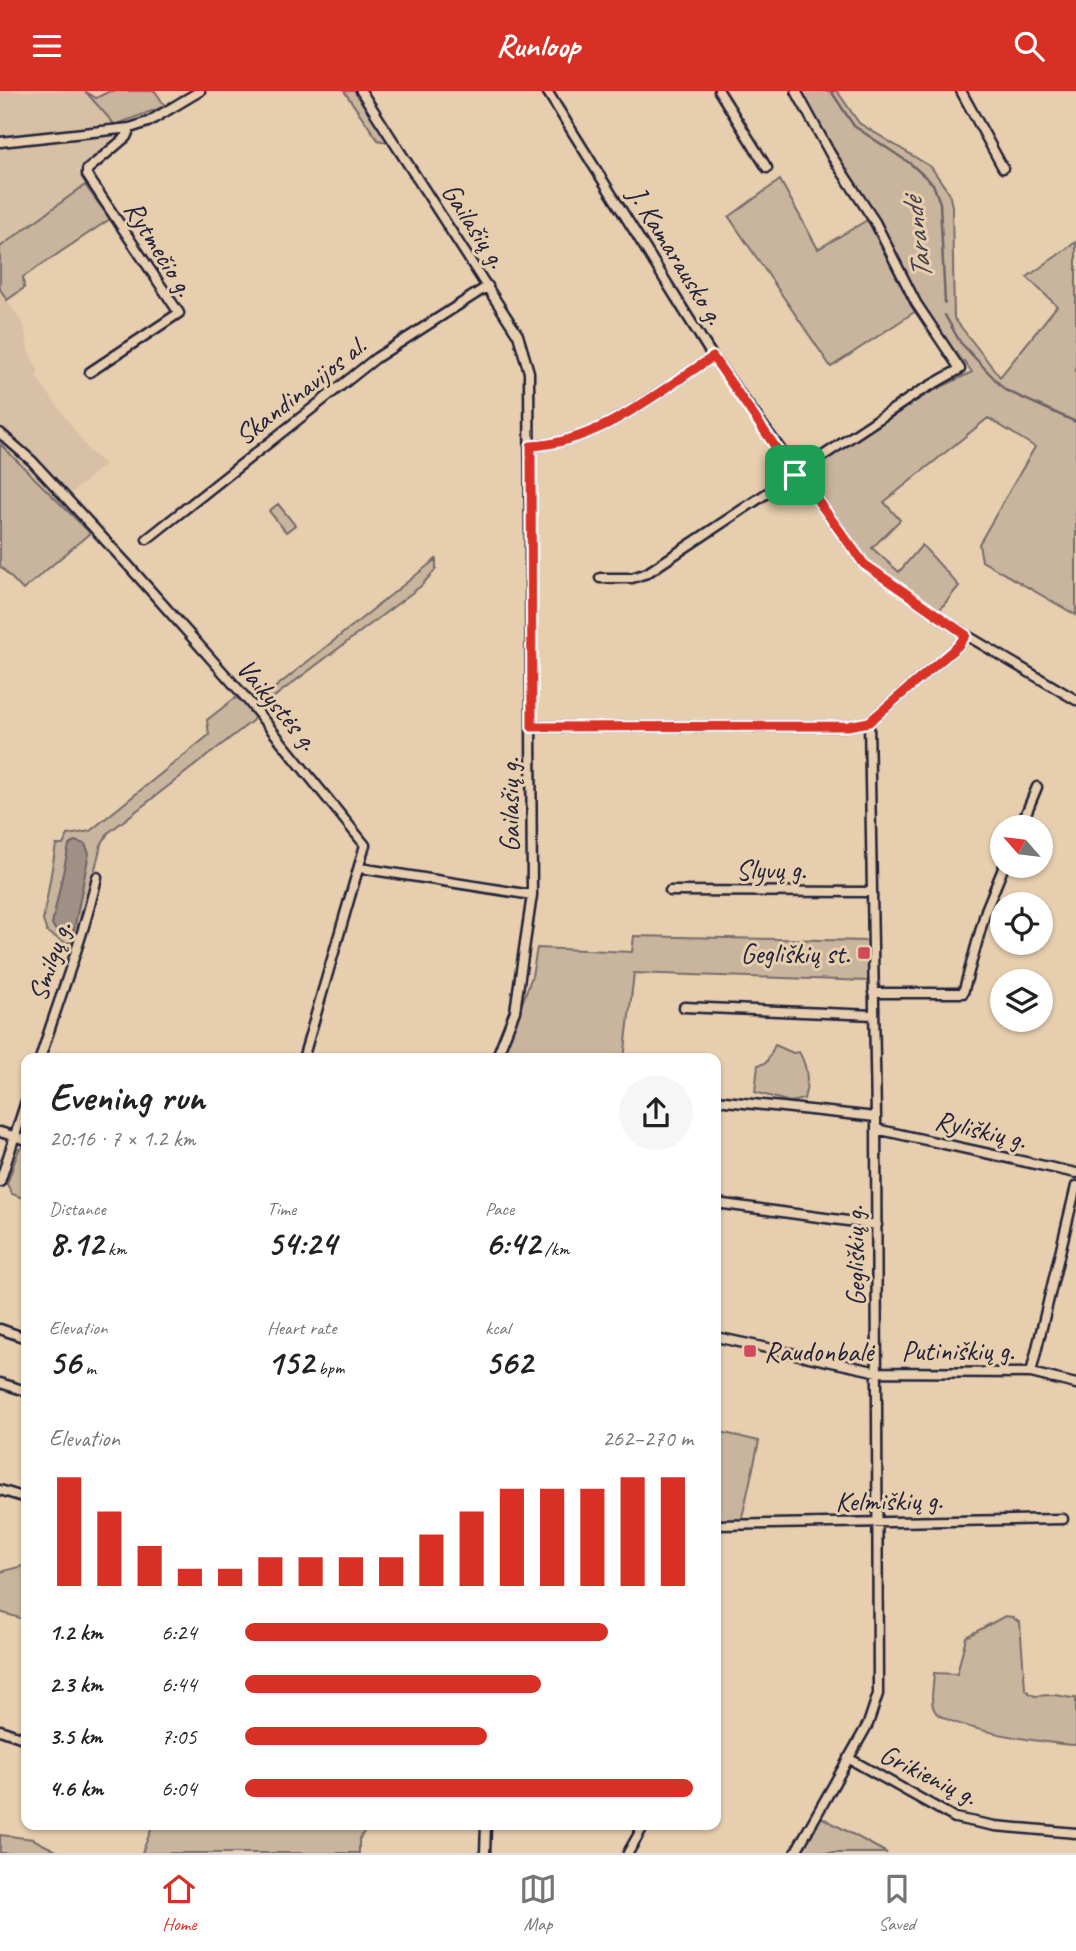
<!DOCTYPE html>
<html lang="en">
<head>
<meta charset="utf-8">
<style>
	body { margin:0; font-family:Caveat,sans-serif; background:#f6f6f6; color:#222; height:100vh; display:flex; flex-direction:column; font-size:26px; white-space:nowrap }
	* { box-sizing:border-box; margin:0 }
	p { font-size:23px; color:#767676 }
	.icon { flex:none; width:38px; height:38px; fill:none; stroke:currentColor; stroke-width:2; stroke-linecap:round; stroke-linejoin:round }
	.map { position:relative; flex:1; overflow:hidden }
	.sheet { position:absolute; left:21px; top:962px; width:700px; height:777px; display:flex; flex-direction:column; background:#fff; border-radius:14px; box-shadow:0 2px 5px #0004 }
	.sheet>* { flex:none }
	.needle { width:46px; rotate:298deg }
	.fabs { position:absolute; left:990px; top:724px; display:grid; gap:14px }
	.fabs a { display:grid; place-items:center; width:63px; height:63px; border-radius:50%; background:#fff; box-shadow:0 2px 5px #0004; font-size:35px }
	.pin { position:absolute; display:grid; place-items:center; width:60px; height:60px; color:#fff; margin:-30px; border-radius:14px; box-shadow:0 4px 10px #0006 }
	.round { display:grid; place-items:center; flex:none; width:74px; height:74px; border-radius:37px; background:#f6f6f6 }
	.summary { display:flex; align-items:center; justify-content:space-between; height:119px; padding:0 28px }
	h1 { font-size:38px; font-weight:700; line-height:52px }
	.metrics { display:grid; grid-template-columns:repeat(3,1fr); gap:10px; height:119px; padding:7px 28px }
	.metrics div { display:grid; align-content:center }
	.metrics b { font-size:35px; font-weight:700 }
	.metrics small { font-size:19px; font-weight:400 }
	.metrics p { font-size:19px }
	.chart { height:196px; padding:14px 28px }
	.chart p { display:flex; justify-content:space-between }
	.chart svg { width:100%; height:126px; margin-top:7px; stroke:#d93025; stroke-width:6 }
	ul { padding:0 28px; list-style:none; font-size:23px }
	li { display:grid; grid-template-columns:112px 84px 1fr; align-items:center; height:52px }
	li i { height:18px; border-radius:9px; background:#d93025 }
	header { display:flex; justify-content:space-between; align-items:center; height:91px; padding:0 28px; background:#d93025; color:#fff; font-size:32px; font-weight:700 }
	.tab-bar { display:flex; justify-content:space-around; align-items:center; height:98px; border-top:2px solid #e0e0e0; background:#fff; font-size:19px; color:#767676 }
	.tab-bar a { display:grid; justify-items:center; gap:4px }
	.tab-bar .selected { color:#d93025 }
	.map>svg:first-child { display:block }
</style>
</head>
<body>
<header><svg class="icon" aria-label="menu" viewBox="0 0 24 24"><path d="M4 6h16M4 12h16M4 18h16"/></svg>Runloop<svg class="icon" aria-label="search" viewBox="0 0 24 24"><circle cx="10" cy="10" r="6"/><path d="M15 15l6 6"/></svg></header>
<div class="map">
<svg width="1076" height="1762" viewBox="0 0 1076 1762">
	<rect width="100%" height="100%" fill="#e6ceae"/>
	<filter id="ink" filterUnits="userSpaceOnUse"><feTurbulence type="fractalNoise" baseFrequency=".0143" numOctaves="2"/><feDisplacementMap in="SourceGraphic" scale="14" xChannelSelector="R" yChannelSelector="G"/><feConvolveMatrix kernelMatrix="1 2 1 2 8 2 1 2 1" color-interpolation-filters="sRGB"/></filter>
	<g filter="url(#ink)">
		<path fill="#d7c0a5" d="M0,0H85L115,34L110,54L78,80L85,94L0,156Z
			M0,198L24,235L29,262L39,281L36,285L90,361L105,373L61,411L0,353Z"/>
		<path fill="#c9b59d" stroke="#766c6c" stroke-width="2" d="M85,0L96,7L110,0H155L165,15L115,34Z
			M344,0H355L388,48L386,51L378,49Z
			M799,0H837L859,32L931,76L949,102L952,115L954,227L1000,286L1057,215L1027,186L1076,151V524L982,470L979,453L1035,356L988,327L884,411L900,429L872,457L899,481L922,454L959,495L938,521L871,474L858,461L804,382L929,302L972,281L964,270L960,271L922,216L831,276L729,126L780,89L818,158L874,125Z
			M85,94L110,128L23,186L24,197L7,209L0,198V156Z
			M0,353L90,442L23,499L0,475Z
			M278,413L295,434L286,441L269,420Z
			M436,468V478L421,495L262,615L259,611L262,607Z
			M235,607L241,609L255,626L252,630L108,742L101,754L77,850L66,852L47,841L43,830L56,754H63L68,744L90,740L209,644L207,629Z
			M634,845L868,850V890L634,882L624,968H502L532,885L537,857L632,861Z
			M775,954L793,962L799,961C808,976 809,991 804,1008L790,1011L755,1001L758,974L766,972Z
			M26,1055V1108L12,1103L7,1093L19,1058Z
			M716,1340L759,1350L741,1431H716Z
			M26,1474V1529L0,1521V1481Z
			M1005,1525L1012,1526L1020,1532L1025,1597C1033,1609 1039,1604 1052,1604C1059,1604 1068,1607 1076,1607V1654C1053,1654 946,1637 935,1620C929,1611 934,1593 934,1582L957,1583L966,1546Z
			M821,1726L887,1762H799Z
			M153,1734H368L359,1749V1762H142Z
			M0,1744L33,1748L60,1762H0Z"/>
		<path fill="#a09086" stroke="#6e6468" stroke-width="2" d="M75,750L85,753L89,762L74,839L69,845L56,840L52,833L69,754Z"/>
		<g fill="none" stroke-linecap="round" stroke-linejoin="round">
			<path stroke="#6e6468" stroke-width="2.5" d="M831,0L854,35L911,73L933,93L940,112L945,212
				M945,224L960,251L1005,299L1076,331"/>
			<defs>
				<path id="minor" d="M361,0L518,244L529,281L532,804L515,920L496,968
					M547,0L713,266L864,473L966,544L1076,609
					M719,0L767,77
					M961,0L1003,77
					M0,51L130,37L148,31L200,0
					M90,281L179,222L87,84V79L126,46L130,37
					M0,342L32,370L127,473L245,606L365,754L303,968
					M531,355C600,351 656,302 713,266
					M147,448L376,267L488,195
					M600,487H632L647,482L919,301L960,278L916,212L875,131L831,64L796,0
					M532,636L848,635L869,631L958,555L966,544
					M1020,737L1037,696
					M360,777L532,804
					M670,800L871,801
					M873,902H963L986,819L1004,775
					M684,916L874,924
					M40,968C59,907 83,848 97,786
					M716,1009L876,1026
					M876,1038L1076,1082
					M0,1041L26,1049
					M0,1091L26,1010
					M716,1112L877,1134
					M0,1238L26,1247
					M716,1246L878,1281L1031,1282L1076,1293
					M1031,1282L1076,1095
					M0,1292L26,1300
					M0,1399L26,1407
					M716,1434L1063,1428
					M0,1639L26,1648
					M848,1667L955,1727L995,1735L1076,1742
					M485,1762L486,1734
					M628,1762L644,1734
					M795,1762L868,1633L878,1603L876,1026L869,631"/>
			</defs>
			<use href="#minor" stroke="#22223b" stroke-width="13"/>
			<use href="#minor" stroke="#e6ceae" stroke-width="8"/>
		</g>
	</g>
	<g fill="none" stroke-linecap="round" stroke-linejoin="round" filter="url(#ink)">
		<defs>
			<path id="route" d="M713,266L795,384L807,395L864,473L966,544L958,555L869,631L848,635L532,636L531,355C600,351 656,302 713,266Z"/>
		</defs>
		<use href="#route" stroke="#fff" stroke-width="14"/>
		<use href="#route" stroke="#d93025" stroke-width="9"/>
	</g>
	<g fill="#d1495b" stroke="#e6ceae" stroke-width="2.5">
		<rect x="857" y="855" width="14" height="14" rx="3.5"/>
		<rect x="743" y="1253" width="14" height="14" rx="3.5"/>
	</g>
	<g text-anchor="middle" stroke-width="6" stroke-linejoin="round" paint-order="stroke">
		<g font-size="28" fill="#22223b" stroke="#e6ceae">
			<text transform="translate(475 134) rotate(57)" y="10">Gailašių g.</text>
			<text transform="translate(160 157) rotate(58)" y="10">Rytmečio g.</text>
			<text transform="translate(677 164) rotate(58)" y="10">J. Kamarausko g.</text>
			<text transform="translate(300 299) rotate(-38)" y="10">Skandinavijos al.</text>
			<text transform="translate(278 613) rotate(50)" y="10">Vaikystės g.</text>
			<text transform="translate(509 714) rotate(-90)" y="10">Gailašių g.</text>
			<text x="771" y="788">Slyvų g.</text>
			<text transform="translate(49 870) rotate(-71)" y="10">Smilgų g.</text>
			<text transform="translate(981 1038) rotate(13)" y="10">Ryliškių g.</text>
			<text transform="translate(854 1165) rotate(-91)" y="10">Gegliškių g.</text>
			<text x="958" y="1269">Putiniškių g.</text>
			<text transform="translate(889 1409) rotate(-1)" y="10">Kelmiškių g.</text>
			<text transform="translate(929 1683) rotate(26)" y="10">Grikienių g.</text>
		</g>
		<g font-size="28" fill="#22223b" stroke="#e6ceae" text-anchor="end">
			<text x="850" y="872">Gegliškių st.</text>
			<text x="764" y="1270" text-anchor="start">Raudonbalė</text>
		</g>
		<g font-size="30" font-style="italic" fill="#423e4e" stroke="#e6ceae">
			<text transform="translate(917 148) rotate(-97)" y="10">Tarandė</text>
		</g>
	</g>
</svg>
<div class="fabs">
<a><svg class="needle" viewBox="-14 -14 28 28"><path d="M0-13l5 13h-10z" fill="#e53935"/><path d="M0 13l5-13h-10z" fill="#767676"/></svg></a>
<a><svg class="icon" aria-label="locate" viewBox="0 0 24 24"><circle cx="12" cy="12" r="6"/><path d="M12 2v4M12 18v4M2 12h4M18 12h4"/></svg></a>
<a><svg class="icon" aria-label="layers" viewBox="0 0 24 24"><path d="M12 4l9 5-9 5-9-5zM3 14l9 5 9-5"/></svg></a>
</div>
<div class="pin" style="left:795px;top:384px;background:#1e9e55"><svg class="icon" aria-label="arrive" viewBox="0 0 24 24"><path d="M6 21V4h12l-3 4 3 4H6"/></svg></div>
<section class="sheet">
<div class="summary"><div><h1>Evening run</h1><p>20:16 · 7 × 1.2 km</p></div><a class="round"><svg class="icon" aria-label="share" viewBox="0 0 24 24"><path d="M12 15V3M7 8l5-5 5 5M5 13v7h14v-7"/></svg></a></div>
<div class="metrics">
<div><p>Distance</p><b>8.12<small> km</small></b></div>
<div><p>Time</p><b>54:24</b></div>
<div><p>Pace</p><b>6:42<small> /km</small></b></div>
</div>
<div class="metrics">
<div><p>Elevation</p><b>56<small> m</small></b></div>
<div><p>Heart rate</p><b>152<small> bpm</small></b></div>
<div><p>kcal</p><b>562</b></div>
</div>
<div class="chart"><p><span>Elevation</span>262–270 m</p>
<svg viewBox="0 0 160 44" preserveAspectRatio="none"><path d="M5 44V6M15 44V18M25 44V30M35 44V38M45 44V38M55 44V34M65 44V34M75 44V34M85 44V34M95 44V26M105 44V18M115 44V10M125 44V10M135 44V10M145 44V6M155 44V6"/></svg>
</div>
<ul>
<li><b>1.2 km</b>6:24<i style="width:81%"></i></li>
<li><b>2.3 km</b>6:44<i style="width:66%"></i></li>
<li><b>3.5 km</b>7:05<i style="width:54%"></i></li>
<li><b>4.6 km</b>6:04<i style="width:100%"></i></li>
</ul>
</section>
</div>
<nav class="tab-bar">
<a class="selected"><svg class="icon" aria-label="home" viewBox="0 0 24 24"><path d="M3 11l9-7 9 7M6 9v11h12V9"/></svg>Home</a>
<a><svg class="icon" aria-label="map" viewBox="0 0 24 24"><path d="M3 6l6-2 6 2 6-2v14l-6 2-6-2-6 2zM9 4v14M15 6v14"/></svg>Map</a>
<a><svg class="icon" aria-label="saved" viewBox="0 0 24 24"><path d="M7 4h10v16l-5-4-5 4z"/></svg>Saved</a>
</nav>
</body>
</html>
